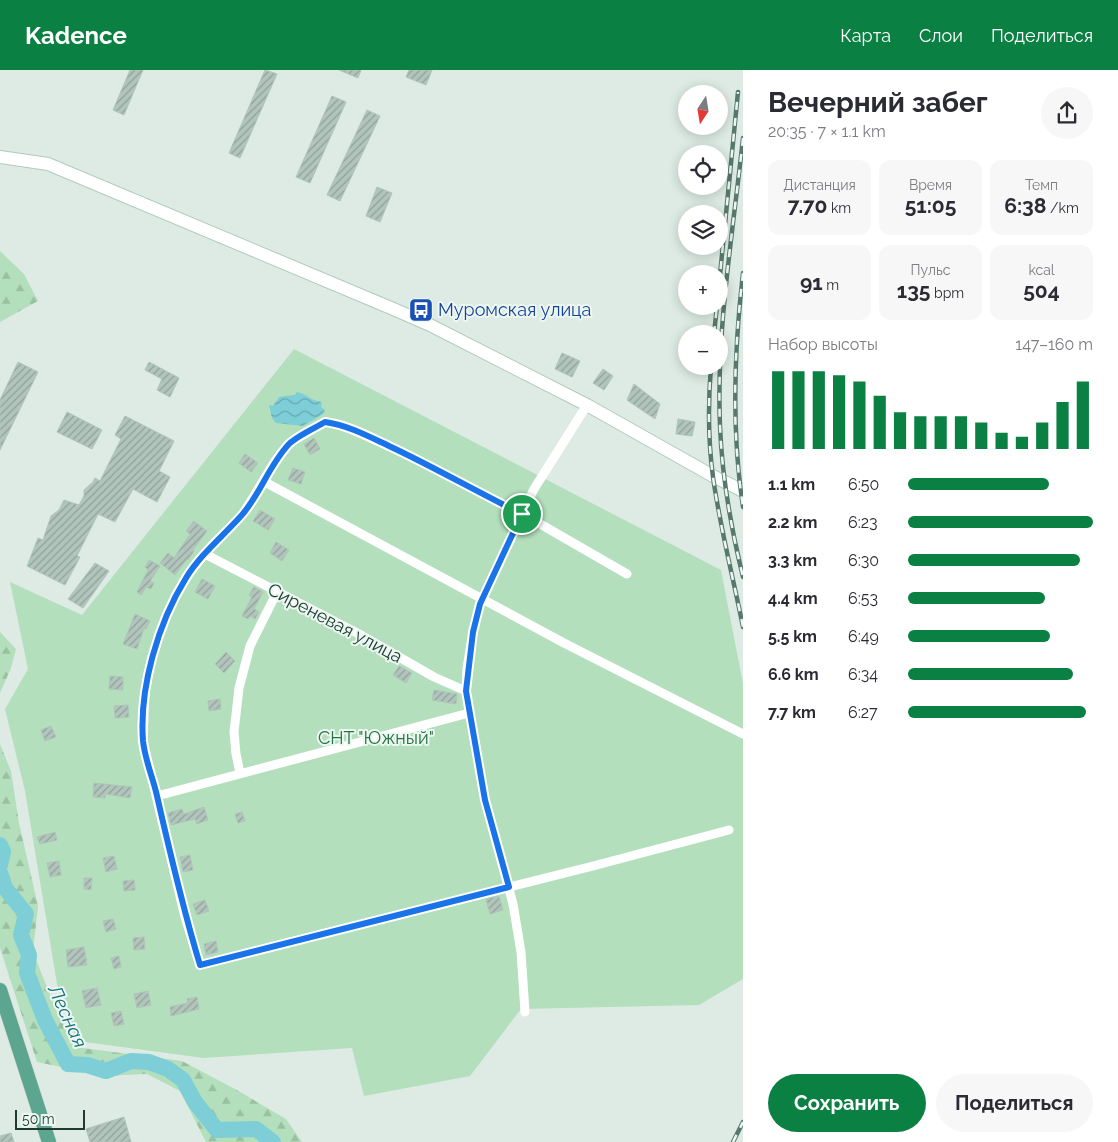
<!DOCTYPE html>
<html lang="ru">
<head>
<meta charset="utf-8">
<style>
	body { margin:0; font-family:Raleway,sans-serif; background:#f7f7f7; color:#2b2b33; height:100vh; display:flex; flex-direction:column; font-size:19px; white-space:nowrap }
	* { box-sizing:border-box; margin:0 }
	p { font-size:16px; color:#7c7c81 }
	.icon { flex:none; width:28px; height:28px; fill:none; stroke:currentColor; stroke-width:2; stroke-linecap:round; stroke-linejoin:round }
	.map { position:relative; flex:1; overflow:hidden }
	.details { display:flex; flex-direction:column; background:#fff; width:375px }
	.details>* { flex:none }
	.needle { width:32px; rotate:192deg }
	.tools { position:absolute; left:678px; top:15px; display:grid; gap:10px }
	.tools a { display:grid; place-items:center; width:50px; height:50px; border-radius:50%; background:#fff; box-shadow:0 2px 12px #0003; font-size:25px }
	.scale { position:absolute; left:15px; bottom:12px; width:70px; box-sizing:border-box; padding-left:5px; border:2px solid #1d3b31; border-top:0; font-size:14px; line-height:18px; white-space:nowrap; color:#1d3b31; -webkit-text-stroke:4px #edf7f2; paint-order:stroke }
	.pin { position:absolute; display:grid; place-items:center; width:42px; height:42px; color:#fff; margin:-21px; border:2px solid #fff; border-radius:50%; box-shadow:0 1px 5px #0007 }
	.round { display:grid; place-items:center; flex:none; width:52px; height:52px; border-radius:26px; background:#f7f7f7 }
	.headline { display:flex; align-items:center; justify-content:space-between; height:85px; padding:0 25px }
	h1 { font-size:28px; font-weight:700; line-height:38px }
	.metrics { display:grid; grid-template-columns:repeat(3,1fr); gap:8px; height:85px; padding:5px 25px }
	.metrics div { display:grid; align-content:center; border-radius:12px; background:#f7f7f7; text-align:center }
	.metrics b { font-size:21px; font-weight:700 }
	.metrics small { font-size:14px; font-weight:400 }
	.metrics p { font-size:14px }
	.chart { height:140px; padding:10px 25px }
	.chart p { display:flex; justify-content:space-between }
	.chart svg { width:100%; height:90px; margin-top:5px; stroke:#0b8043; stroke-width:6 }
	.primary-button { display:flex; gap:10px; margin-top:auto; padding:10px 25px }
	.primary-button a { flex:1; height:58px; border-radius:30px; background:#0b8043; color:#fff; font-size:20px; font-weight:700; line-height:58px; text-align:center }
	.primary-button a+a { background:#f7f7f7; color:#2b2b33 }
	ul { padding:0 25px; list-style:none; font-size:16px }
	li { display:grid; grid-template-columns:80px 60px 1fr; align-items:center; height:38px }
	li i { height:12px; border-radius:6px; background:#0b8043 }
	header { display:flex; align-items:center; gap:30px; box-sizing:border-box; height:70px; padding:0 25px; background:#0b8043; color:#fff }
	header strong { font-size:24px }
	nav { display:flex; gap:28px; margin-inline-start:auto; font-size:18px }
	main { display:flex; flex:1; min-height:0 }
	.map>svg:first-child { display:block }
</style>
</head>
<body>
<header>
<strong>Kadence</strong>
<nav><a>Карта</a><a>Слои</a><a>Поделиться</a></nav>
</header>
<main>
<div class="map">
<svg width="743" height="1072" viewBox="0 0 743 1072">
	<defs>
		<pattern id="forest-firs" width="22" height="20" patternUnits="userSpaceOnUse" patternTransform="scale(1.25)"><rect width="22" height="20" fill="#b3dfbc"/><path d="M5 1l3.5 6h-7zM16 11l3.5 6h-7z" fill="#9ac0a2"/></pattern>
		<pattern id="water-waves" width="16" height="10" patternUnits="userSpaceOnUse" patternTransform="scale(1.25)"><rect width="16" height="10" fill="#7eced7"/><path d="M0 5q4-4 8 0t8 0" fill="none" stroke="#67a8af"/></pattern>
		<pattern id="building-hatch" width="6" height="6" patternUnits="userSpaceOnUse" patternTransform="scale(1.25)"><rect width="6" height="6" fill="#b2c5bc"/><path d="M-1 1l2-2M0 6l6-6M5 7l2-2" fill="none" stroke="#90a199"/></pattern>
	</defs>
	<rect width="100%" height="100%" fill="#ddebe4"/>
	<path fill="url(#forest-firs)" d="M0,181L24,204L38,231L0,252Z
		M0,562L16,579L11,598L0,623Z
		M0,674L11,701L19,753L38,836L33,882L56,940L75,977L182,991L235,1019L286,1049L302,1072H206L180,1021L147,1004L105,1006L37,992L0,878Z"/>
	<path fill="#b3dfbc" d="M294,279L721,500L743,614V909L699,935L521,939L470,1006L364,1026L352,978L204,988L77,971L57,914L25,721L5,639L28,599L10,512L82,545Z"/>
	<path fill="url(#water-waves)" d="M297,322C307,324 311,331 322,332L321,337L325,340L323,344L303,356L276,353L272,348L269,335L273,336L279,327L295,325Z"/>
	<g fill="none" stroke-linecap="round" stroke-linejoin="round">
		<path stroke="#7eced7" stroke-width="16" d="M0,775L3,781L0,795
			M0,803L5,818L26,844L21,865L29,885L27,903L45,950L68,994L87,995L106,1001L131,991L149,992L168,999L183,1010L195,1032L217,1060L256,1059L273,1072"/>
	</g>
	<path fill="url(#building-hatch)" stroke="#afc5ba" d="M130,0H143L124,45L113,40Z
		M265,0L277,4L240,88L229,83Z
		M339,0H361L358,8Z
		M409,0H432L426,15L406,7Z
		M332,26L346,32L310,113L296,107Z
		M367,40L380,46L340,131L327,125Z
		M377,117L392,123L380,152L366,146Z
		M562,283L580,291L572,307L555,299Z
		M18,292L38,302L0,380V330Z
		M149,292L179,308L170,327L157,320L162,309L145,300Z
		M603,299L613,306L604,320L593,313Z
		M634,314L660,334L655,349L627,330Z
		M67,342L102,360L92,379L57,362Z
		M125,346L174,371L159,401L170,407L157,432L133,419L115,452L98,444L77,486L80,487L65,515L27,496L38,468L43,470L51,446L59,440L64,430L79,435L84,426V420L93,412L95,408L100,411L121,369L115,365Z
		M678,349L695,352L692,366L676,364Z
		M314,368L320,379L310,385L304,374Z
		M245,384L258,393L251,402L239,393Z
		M293,398L305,402L301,414L288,410Z
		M260,440L275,449L268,460L253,451Z
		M194,451L207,461L193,480L194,481L188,490L187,489L175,505L160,493L168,483L174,488L190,464L186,461Z
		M276,472L289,480L282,491L270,483Z
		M149,490L160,496L150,511L154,513L151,519L146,517L141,525L137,522L148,500L145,497Z
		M95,493L109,501L83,538L68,529Z
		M202,509L215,516L208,529L195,522Z
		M254,517L263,522L254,539L259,542L255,549L250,546L248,549L242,546L252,527L249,525Z
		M135,544L150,551L146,559L144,558L137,579L123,574Z
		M226,582L235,591L224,603L215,594Z
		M399,596L412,603L406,613L393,605Z
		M110,606L123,607V620L109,619Z
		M434,620L457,624L456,634L432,630Z
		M220,629L221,639L209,641L208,631Z
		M128,635L129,647L115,648L114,636Z
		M51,656L56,667L45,671L41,660Z
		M94,713L132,717L130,728L106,724L105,728L93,727Z
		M204,737L208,750L197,754L195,749L171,755L168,743L182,739L184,744Z
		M242,742L245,751L238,753L235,744Z
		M55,762L57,770L40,774L37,767Z
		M190,785L193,800L183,802L180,787Z
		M114,786L117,799L106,802L103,788Z
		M59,791L61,805L50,807L47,793Z
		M84,808H92L91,820L84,819Z
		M134,810L135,820L124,821L123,811Z
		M499,826L503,840L490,844L486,829Z
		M205,830L209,841L197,845L193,834Z
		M113,849L116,859L106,862L103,851Z
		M144,867L145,879L134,880L133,868Z
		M216,871L218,882L206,885L204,874Z
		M84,877L87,895L68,897L66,880Z
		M119,886L121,897L114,899L111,888Z
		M97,918L101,935L86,938L82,921Z
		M148,921L151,935L137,938L134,924Z
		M197,927L199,939L171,946L170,937L188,933L187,929Z
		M121,941L124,954L114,956L111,943Z
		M124,1047L131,1072H90L86,1059Z
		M11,1063L14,1072H0V1066Z"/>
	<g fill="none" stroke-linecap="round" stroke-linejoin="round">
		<defs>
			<path id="secondary" d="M0,87L48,94L391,238L430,255L587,335L713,406L743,421"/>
			<path id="primary" d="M0,920L49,1072"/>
		</defs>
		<use href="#secondary" stroke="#afcbbf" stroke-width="14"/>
		<use href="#primary" stroke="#c0c8c5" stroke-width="15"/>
		<path stroke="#fff" stroke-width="9" d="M263,411L564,573L743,664
			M205,484L359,564L434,607L466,621
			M627,504L535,451L412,387L342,355L325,352L291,372L275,391L243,444L205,484L186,507L168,542L158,569L150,596L145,623L143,671L185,847L200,895L593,796L729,760
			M240,703L236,684L234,662L239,618L250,576L277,522
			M157,726L469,643
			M525,942L521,882L513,834L485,730L466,621L467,598L473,562L480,534L534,419L587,335"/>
		<use href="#secondary" stroke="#fff" stroke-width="12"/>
		<use href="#primary" stroke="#5ca58e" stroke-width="14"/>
		<defs>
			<path id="rail" d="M743,68C733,163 716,260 720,356C722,407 731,458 743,507
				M743,203C734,281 731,359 743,437
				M719,215L738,22
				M714,264L717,236
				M711,296C708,333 708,370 713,407C720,457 733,507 743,557
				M733,1072L743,1052"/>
		</defs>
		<use href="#rail" stroke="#57786d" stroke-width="4.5"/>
		<use href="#rail" stroke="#edf7f2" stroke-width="2.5" stroke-dasharray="8" stroke-linecap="butt"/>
	</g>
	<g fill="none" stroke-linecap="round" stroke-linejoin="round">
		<defs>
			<path id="route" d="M325,352C347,355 368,366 389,376C434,397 477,422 522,444L480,534L473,562L466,621L485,730L509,817L200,895C183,839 170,783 157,726C153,708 145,690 143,671C139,618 158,553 186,508C200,485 223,466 241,446C260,425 269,395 289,374C297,366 315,358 325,352Z"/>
		</defs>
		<use href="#route" stroke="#fff" stroke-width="10"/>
		<use href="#route" stroke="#1a73e8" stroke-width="6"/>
	</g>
	<defs>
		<symbol id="bus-square" viewBox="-11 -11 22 22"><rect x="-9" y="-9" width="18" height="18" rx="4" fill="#1a4fb4" stroke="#edf7f2"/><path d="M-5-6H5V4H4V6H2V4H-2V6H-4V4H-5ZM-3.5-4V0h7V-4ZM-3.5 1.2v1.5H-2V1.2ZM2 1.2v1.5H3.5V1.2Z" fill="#fff"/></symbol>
	</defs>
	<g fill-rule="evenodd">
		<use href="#bus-square" x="407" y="226" width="28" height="28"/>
	</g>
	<g text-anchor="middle" stroke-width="4" stroke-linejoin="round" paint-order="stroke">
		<g font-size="18" fill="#164399" stroke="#edf7f2" text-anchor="start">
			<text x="438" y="246">Муромская улица</text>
		</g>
		<g font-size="18" fill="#1d3b31" stroke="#edf7f2">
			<text transform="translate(335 553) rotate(28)" y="6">Сиреневая улица</text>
		</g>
		<g font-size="18" fill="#23763f" stroke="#edf7f2">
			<text x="376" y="674">СНТ "Южный"</text>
		</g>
		<g font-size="19" font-style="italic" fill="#12707c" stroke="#edf7f2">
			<text transform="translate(68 946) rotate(65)" y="7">Лесная</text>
		</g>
	</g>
</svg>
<div class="tools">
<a><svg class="needle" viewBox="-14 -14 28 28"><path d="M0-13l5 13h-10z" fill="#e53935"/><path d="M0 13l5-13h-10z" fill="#7c7c81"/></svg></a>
<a><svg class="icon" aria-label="locate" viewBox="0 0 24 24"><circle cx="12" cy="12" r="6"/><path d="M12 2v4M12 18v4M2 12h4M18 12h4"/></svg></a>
<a><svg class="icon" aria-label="layers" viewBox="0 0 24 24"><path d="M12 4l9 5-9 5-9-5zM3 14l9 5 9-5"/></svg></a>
<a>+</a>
<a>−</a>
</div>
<div class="scale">50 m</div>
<div class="pin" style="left:522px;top:444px;background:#1e9e55"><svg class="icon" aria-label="arrive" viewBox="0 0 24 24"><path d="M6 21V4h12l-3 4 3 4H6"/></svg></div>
</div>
<section class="details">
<div class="headline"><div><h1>Вечерний забег</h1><p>20:35 · 7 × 1.1 km</p></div><a class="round"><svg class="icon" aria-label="share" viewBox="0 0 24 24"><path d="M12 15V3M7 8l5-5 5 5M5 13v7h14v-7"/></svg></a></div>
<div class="metrics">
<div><p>Дистанция</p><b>7.70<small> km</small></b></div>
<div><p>Время</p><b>51:05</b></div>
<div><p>Темп</p><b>6:38<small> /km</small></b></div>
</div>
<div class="metrics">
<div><b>91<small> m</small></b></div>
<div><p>Пульс</p><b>135<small> bpm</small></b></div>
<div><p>kcal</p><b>504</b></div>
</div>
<div class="chart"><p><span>Набор высоты</span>147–160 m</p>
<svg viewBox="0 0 160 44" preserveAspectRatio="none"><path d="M5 44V6M15 44V6M25 44V6M35 44V8M45 44V11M55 44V18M65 44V26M75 44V28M85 44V28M95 44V28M105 44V31M115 44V36M125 44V38M135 44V31M145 44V21M155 44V11"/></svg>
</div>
<ul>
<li><b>1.1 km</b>6:50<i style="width:76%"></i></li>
<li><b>2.2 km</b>6:23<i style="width:100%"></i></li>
<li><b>3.3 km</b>6:30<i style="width:93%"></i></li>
<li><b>4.4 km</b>6:53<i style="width:74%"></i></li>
<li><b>5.5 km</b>6:49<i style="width:77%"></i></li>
<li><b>6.6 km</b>6:34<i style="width:89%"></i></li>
<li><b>7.7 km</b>6:27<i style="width:96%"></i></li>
</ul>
<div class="primary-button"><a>Сохранить</a><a>Поделиться</a></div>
</section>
</main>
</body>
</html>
